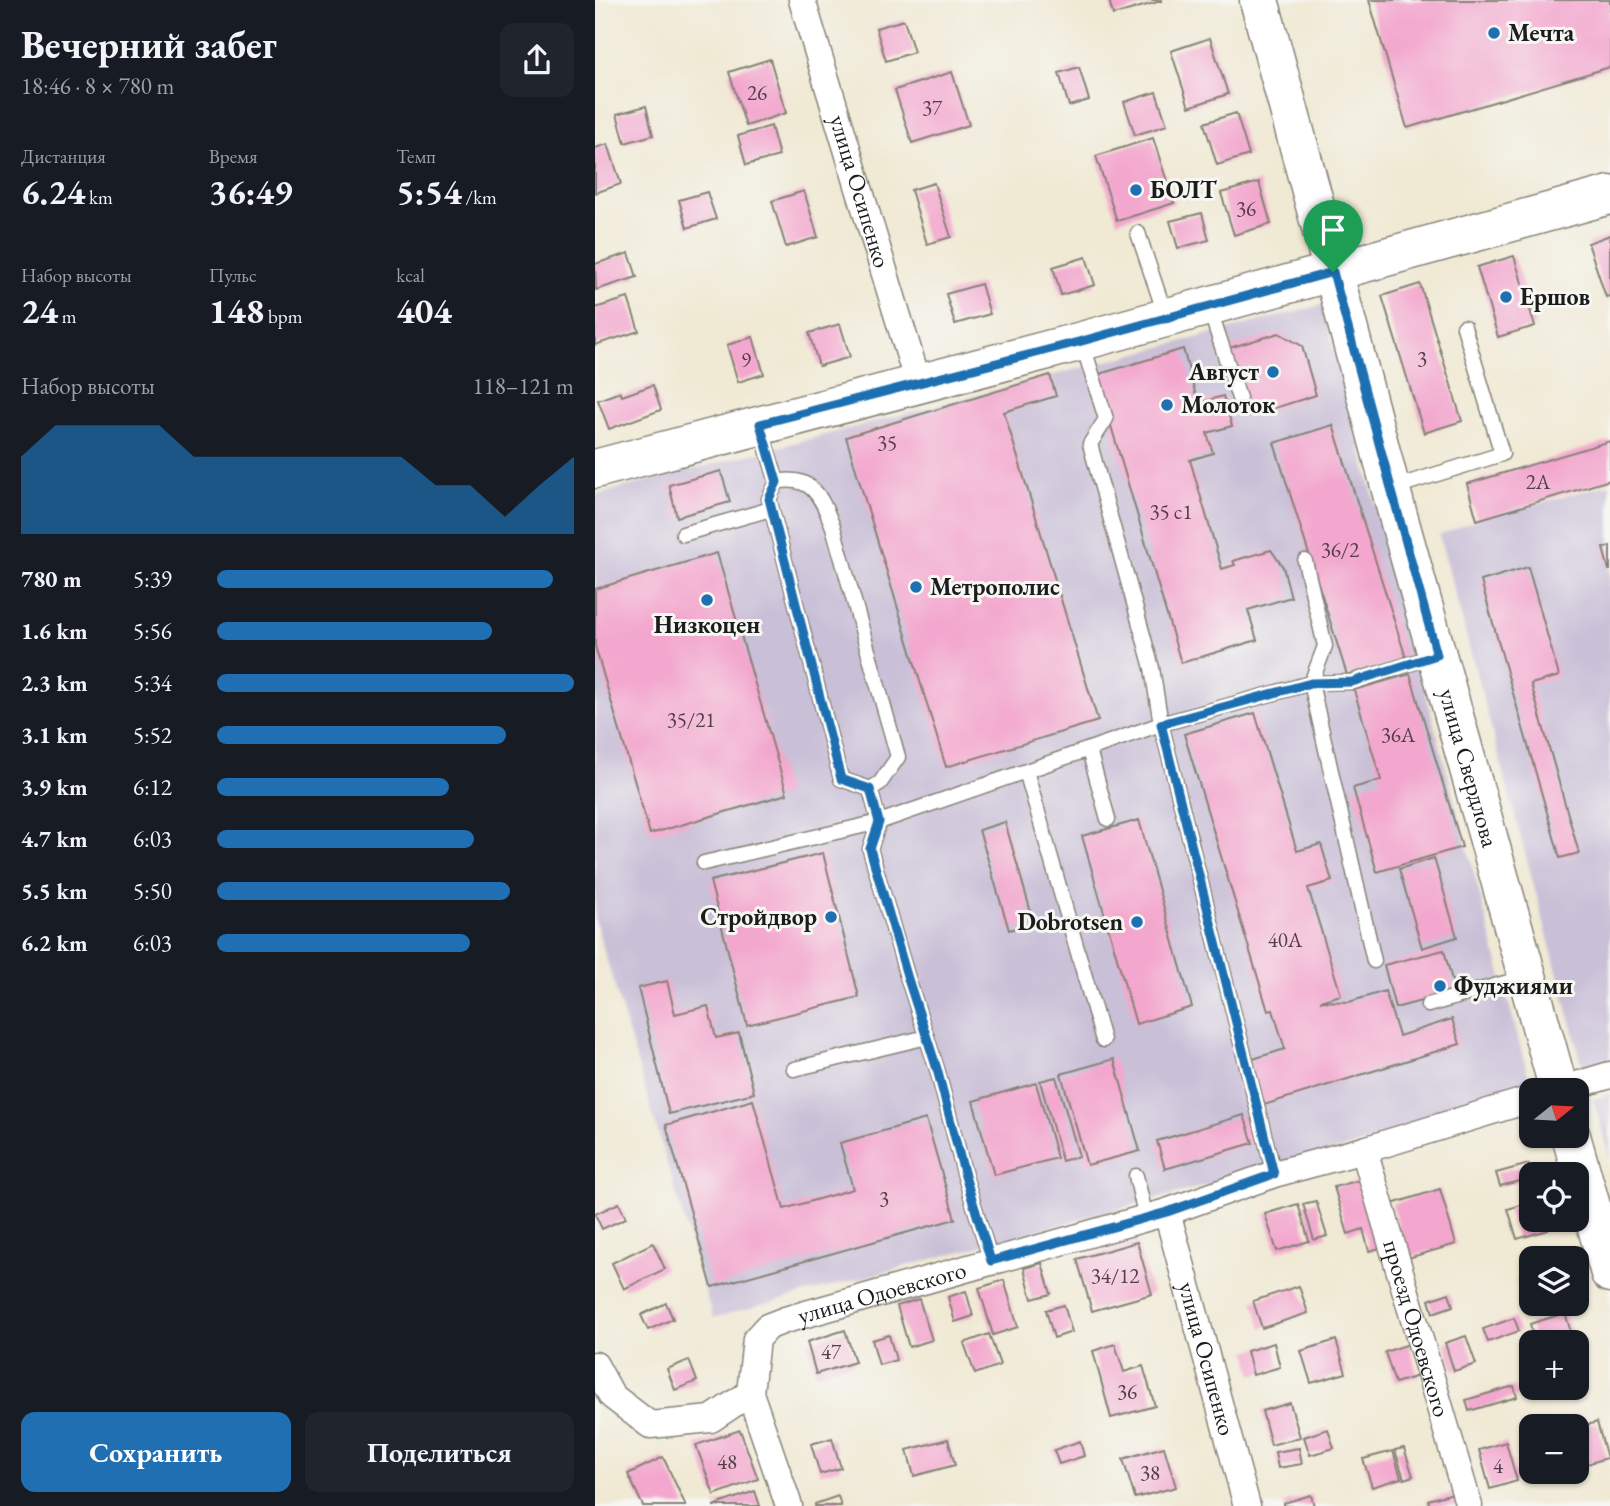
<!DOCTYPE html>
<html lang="ru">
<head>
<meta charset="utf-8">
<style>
	body { margin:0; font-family:"EB Garamond",serif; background:#20242c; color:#f1f3f6; height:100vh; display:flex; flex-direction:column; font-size:26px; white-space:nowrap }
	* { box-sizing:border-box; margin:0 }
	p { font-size:23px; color:#9ea1a6 }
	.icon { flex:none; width:38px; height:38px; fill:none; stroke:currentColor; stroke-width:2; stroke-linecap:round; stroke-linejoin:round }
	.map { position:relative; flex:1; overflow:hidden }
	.panel { display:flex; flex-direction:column; background:#171b24; width:595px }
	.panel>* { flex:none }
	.needle { width:46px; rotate:72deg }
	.tools { position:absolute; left:924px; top:1078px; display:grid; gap:14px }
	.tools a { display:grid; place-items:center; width:70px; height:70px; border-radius:14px; background:#171b24; box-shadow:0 2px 5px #0004; font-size:35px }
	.pin { position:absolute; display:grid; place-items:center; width:60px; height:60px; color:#fff; margin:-72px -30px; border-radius:50% 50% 50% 0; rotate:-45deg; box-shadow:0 0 7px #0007 }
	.pin .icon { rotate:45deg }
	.round { display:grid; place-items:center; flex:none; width:74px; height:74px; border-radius:14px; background:#20242c }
	.summary { display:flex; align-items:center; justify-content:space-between; height:119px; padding:0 21px }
	h1 { font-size:38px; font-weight:700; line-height:52px }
	.metrics { display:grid; grid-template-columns:repeat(3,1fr); gap:10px; height:119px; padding:7px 21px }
	.metrics div { display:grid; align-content:center }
	.metrics b { font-size:35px; font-weight:700 }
	.metrics small { font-size:19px; font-weight:400 }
	.metrics p { font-size:19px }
	.chart { height:196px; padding:14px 21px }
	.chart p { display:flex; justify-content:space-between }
	.chart svg { width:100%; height:126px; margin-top:7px; fill:#1f6fb2; opacity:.7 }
	.primary-button { display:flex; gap:14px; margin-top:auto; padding:14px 21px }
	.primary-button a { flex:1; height:80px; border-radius:14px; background:#1f6fb2; color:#fff; font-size:28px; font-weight:700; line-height:80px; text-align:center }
	.primary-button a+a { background:#20242c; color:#f1f3f6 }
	ul { padding:0 21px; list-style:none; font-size:23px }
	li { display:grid; grid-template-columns:112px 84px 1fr; align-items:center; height:52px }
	li i { height:18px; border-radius:9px; background:#1f6fb2 }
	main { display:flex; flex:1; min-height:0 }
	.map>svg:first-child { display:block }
</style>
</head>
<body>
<main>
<section class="panel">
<div class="summary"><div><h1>Вечерний забег</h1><p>18:46 · 8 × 780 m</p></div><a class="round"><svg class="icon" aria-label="share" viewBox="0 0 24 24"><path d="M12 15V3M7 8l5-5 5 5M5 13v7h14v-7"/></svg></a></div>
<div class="metrics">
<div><p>Дистанция</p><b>6.24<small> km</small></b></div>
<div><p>Время</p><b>36:49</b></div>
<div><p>Темп</p><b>5:54<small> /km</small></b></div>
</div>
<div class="metrics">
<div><p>Набор высоты</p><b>24<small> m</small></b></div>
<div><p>Пульс</p><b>148<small> bpm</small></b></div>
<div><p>kcal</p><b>404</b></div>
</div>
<div class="chart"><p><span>Набор высоты</span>118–121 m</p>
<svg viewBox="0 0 160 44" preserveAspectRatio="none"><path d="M0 44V17L10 6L20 6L30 6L40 6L50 17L60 17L70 17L80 17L90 17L100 17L110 17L120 27L130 27L140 38L150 27L160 17V44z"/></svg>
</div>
<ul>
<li><b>780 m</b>5:39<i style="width:94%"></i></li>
<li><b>1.6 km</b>5:56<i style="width:77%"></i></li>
<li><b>2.3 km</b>5:34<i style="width:100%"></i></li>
<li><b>3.1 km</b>5:52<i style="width:81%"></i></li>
<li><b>3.9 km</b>6:12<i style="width:65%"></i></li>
<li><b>4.7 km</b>6:03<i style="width:72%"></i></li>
<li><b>5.5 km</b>5:50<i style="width:82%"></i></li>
<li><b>6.2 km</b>6:03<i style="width:71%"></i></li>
</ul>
<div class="primary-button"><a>Сохранить</a><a>Поделиться</a></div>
</section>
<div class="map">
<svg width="1015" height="1506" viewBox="0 0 1015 1506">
	<rect width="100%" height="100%" fill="#f6f6f2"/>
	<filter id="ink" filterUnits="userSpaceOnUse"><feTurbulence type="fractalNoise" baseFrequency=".0143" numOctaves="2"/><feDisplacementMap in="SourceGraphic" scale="14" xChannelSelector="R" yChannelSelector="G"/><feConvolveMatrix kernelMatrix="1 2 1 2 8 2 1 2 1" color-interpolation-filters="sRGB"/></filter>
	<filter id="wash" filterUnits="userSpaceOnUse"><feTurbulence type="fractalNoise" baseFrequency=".00686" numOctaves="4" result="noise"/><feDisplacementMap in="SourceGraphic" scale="28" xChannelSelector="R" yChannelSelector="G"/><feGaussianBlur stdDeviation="1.57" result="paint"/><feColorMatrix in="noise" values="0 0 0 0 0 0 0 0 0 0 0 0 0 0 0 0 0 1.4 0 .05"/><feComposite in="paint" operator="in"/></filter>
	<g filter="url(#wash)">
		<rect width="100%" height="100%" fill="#f0e9d4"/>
		<path fill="#c9bfd7" d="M727,305L937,1090L936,1098L118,1318L0,920V495Z
			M1015,484V1063L989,1071L844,535L882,520Z
			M1015,1094V1159L998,1099Z"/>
		<g id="blocks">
			<path fill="#f3a7ce" d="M514,0H566V1L518,15Z
				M774,0H1015V67L812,128Z
				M309,20L319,52L291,61L281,28Z
				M615,38L633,94L594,107L576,51Z
				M175,59L191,113L151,126L134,72Z
				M484,67L494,100L474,106L464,73Z
				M357,72L374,125L317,143L300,90Z
				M561,92L572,125L540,135L529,102Z
				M51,106L58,135L30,143L22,114Z
				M641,113L654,155L622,165L609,123Z
				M176,126L184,156L151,165L143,136Z
				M558,138L579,203L522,221L501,156Z
				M13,144L26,184L0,193V148Z
				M664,182L676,224L639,235L626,193Z
				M339,183L356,237L332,244L316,190Z
				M209,191L223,237L191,247L177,201Z
				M112,192L121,219L92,228L84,200Z
				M607,213L614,240L583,248L575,221Z
				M1015,235V296L1011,297L993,243Z
				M34,253L42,277L1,290L0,264Z
				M919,256L940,326L903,337L882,267Z
				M491,257L500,285L466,295L458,267Z
				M386,284L395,314L360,324L351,294Z
				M825,284L867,421L829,433L787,296Z
				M33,298L44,331L0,345V308Z
				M245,324L255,357L224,366L214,333Z
				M684,333L707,346L721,395L654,416L634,348Z
				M158,337L169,374L143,382L132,345Z
				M588,349L603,403L628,396L637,426L612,433L618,453L595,460L627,569L640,565L638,561L676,550L688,567L696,597L653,610L662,640L586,663L501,375Z
				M455,375L461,396L409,412L503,721L351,767L251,437Z
				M58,385L66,410L14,429L3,400L25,392L27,396Z
				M738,425L811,658L752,675L679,443Z
				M1015,441V480L882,520L872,484Z
				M126,471L135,502L82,517L74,485Z
				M1015,546V570H1014L1008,548Z
				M122,553L192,794L55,834L0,646V589Z
				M933,567L964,676L936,684L984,853L965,858L886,581Z
				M815,674L867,847L782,872L758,788L786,780L759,690Z
				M660,713L702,851L726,844L737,881L713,888L746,995L725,1001L754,1002L790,991L804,1036L857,1019L865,1044L669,1105L655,1060L690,1049L678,1010L673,1011L589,734Z
				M544,820L597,1007L541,1024L487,836Z
				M410,822L439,923L414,930L384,830Z
				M228,853L264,997L152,1025L115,881Z
				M839,858L862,937L827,948L804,869Z
				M849,950L860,992L800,1008L789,965Z
				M72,981L80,1014L113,1006L121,1038L144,1033L159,1093L74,1114L43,988Z
				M519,1059L545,1151L492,1165L466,1074Z
				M461,1077L484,1156L467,1161L445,1081Z
				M441,1083L462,1158L399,1175L378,1101Z
				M158,1100L189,1209L258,1189L245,1143L331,1119L360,1219L117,1287L71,1125Z
				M649,1115L658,1143L570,1169L562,1141Z
				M934,1164L936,1178L905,1186L901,1173Z
				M769,1179L789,1247L774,1251L768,1229L753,1234L739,1187Z
				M845,1189L861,1244L813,1258L797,1204Z
				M721,1201L732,1236L719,1240L708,1204Z
				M936,1202V1220H950L953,1230L922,1239L913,1209Z
				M24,1203L31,1218L7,1229L0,1214Z
				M703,1204L714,1241L682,1251L670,1214Z
				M542,1242L557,1294L497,1311L482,1259Z
				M58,1243L70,1269L29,1289L17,1263Z
				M447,1263L456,1294L437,1299L429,1268Z
				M936,1272V1298L932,1299L925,1276Z
				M409,1280L423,1327L398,1335L384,1288Z
				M704,1286L713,1313L667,1328L658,1301Z
				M371,1291L378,1316L360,1322L353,1297Z
				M854,1293L858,1306L838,1313L834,1300Z
				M324,1299L337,1340L314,1347L302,1306Z
				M71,1303L78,1319L53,1330L46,1315Z
				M469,1305L477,1332L459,1338L451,1310Z
				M970,1313L979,1342H940L935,1324Z
				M919,1318L924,1331L893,1342L888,1329Z
				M250,1330L260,1362L221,1374L212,1342Z
				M394,1334L405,1365L380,1374L369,1343Z
				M294,1335L301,1360L284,1365L277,1340Z
				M871,1336L881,1364L859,1371L850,1343Z
				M741,1340L751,1373L716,1383L706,1351Z
				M679,1343L685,1367L658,1375L652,1351Z
				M520,1344L529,1372L548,1366L560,1406L516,1418L498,1351Z
				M814,1344L823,1376L800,1383L790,1352Z
				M94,1360L102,1381L80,1390L72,1369Z
				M919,1386L922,1397L874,1411L871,1400Z
				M695,1403L705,1437L676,1445L667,1411Z
				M1002,1422L1012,1458L982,1467V1428Z
				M733,1429L739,1448L715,1455L709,1437Z
				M145,1430L163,1479L119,1495L101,1445Z
				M237,1438L246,1468L225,1474L216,1444Z
				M353,1439L360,1465L319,1476L312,1450Z
				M485,1441L489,1456L464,1464L459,1450Z
				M911,1442L922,1481L895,1489L884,1450Z
				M569,1447L581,1487L540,1498L528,1459Z
				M704,1448L707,1464L683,1468L680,1452Z
				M809,1448L818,1476L809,1479L800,1450Z
				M798,1451L806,1478L777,1487L768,1459Z
				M68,1457L91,1506H48L33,1474Z
				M160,1491L165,1506H118Z
				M858,1493L862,1506H835L833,1500Z
				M716,1495L719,1506H689V1503Z
				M243,1496L246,1506H220V1504Z"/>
		</g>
	</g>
	<g filter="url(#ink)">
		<use href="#blocks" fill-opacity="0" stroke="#868278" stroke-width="2"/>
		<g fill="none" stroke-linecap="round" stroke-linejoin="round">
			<defs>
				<path id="lane" d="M543,233L571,317
					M614,307L644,398
					M165,426L182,482L174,499L246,779L275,789L284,822L275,849L313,979L342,1069L370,1176L396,1261
					M182,482C219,474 227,500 238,527L303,757L285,783L275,789
					M797,488L907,454L869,327
					M88,534L176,509
					M710,561L730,646L716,683L779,961
					M494,750L513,819
					M431,771L566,724L557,668L495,444L511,419L487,342
					M109,863L284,822L431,771L508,1040
					M833,1005L931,977
					M199,1069L332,1037
					M679,1174L566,724L716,683L757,682L839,656
					M541,1176L551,1218"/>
				<g id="street">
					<path id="s1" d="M207,0L323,383"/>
					<path d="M965,1090L1015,1075"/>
					<path id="s2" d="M769,1150L874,1506"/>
					<path id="s3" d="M572,1212L652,1506"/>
					<path id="s4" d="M0,1365L17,1396L55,1425L116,1419L155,1393L161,1339L172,1327L190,1320L572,1212L679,1174L769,1150L936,1099"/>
					<path d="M155,1393L194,1506"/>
				</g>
				<g id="secondary">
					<path id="s5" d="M664,0L745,297L800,505L964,1090"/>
					<path d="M0,469L487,341L1015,195"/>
					<path d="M976,1136L1015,1273"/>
				</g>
			</defs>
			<use href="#lane" stroke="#868278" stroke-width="17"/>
			<use href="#street" stroke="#868278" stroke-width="29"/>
			<use href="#secondary" stroke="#868278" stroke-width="41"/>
			<use href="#lane" stroke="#fff" stroke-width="14"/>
			<use href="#street" stroke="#fff" stroke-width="26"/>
			<use href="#secondary" stroke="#fff" stroke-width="38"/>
		</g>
	</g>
	<g fill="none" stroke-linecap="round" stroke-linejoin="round" filter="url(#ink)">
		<defs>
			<path id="route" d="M738,272L796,488L842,655L757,682L716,683L566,724L679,1174L572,1212L396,1261L370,1176L342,1069L313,979L275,849L284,822L275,789L246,779L174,499L182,482L165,424L487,341Z"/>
		</defs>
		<use href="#route" stroke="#fff" stroke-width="14"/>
		<use href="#route" stroke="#1f6fb2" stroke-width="9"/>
	</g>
	<g fill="#1f6fb2" stroke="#f6f6f2" stroke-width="2.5">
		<circle cx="899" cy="33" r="7"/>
		<circle cx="541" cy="190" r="7"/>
		<circle cx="911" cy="297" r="7"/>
		<circle cx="678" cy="372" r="7"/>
		<circle cx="572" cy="405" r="7"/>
		<circle cx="321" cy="587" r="7"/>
		<circle cx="112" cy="600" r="7"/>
		<circle cx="236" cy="917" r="7"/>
		<circle cx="542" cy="922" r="7"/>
		<circle cx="845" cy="986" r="7"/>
	</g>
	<g text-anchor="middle" stroke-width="6" stroke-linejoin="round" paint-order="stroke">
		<g font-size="21" fill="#523f48">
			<text x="162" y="100">26</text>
			<text x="337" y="115">37</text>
			<text x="651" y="216">36</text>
			<text x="827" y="366">3</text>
			<text x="151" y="367">9</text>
			<text x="292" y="450">35</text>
			<text x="943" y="489">2А</text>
			<text x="576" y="519">35 с1</text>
			<text x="745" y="557">36/2</text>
			<text x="96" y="727">35/21</text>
			<text x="803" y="742">36А</text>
			<text x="690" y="947">40А</text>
			<text x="289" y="1206">3</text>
			<text x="520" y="1283">34/12</text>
			<text x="236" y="1359">47</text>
			<text x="532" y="1399">36</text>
			<text x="132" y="1469">48</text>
			<text x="903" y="1473">4</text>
			<text x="555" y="1480">38</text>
		</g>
		<g font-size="24" font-weight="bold" fill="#1c1c1c" stroke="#f6f6f2" text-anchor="start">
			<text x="913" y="41">Мечта</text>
			<text x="555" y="198">БОЛТ</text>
			<text x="925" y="305">Ершов</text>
			<text x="664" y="380" text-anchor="end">Август</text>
			<text x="586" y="413">Молоток</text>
			<text x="335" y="595">Метрополис</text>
			<text x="112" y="633" text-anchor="middle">Низкоцен</text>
			<text x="222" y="925" text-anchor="end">Стройдвор</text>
			<text x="528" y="930" text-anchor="end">Dobrotsen</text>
			<text x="859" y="994">Фуджиями</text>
		</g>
		<g font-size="24" fill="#1c1c1c" stroke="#f6f6f2">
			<text dy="8" stroke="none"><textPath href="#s1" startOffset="200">улица Осипенко</textPath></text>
			<text dy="8" stroke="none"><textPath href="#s5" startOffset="796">улица Свердлова</textPath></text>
			<text dy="8" stroke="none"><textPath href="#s4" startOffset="382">улица Одоевского</textPath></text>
			<text dy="8" stroke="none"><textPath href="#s2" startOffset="186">проезд Одоевского</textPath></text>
			<text dy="8" stroke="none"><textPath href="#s3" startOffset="152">улица Осипенко</textPath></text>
		</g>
	</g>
</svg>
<div class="tools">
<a><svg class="needle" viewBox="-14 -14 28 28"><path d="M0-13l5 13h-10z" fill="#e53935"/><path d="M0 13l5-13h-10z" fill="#9ea1a6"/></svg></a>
<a><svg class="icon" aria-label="locate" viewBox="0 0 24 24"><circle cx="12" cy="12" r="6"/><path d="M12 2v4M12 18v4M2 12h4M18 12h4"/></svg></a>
<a><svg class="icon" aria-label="layers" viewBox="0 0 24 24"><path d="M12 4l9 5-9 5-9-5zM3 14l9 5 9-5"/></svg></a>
<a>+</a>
<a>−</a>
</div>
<div class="pin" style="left:738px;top:272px;background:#1e9e55"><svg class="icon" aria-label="arrive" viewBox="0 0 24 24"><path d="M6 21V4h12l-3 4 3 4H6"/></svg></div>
</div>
</main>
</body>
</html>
